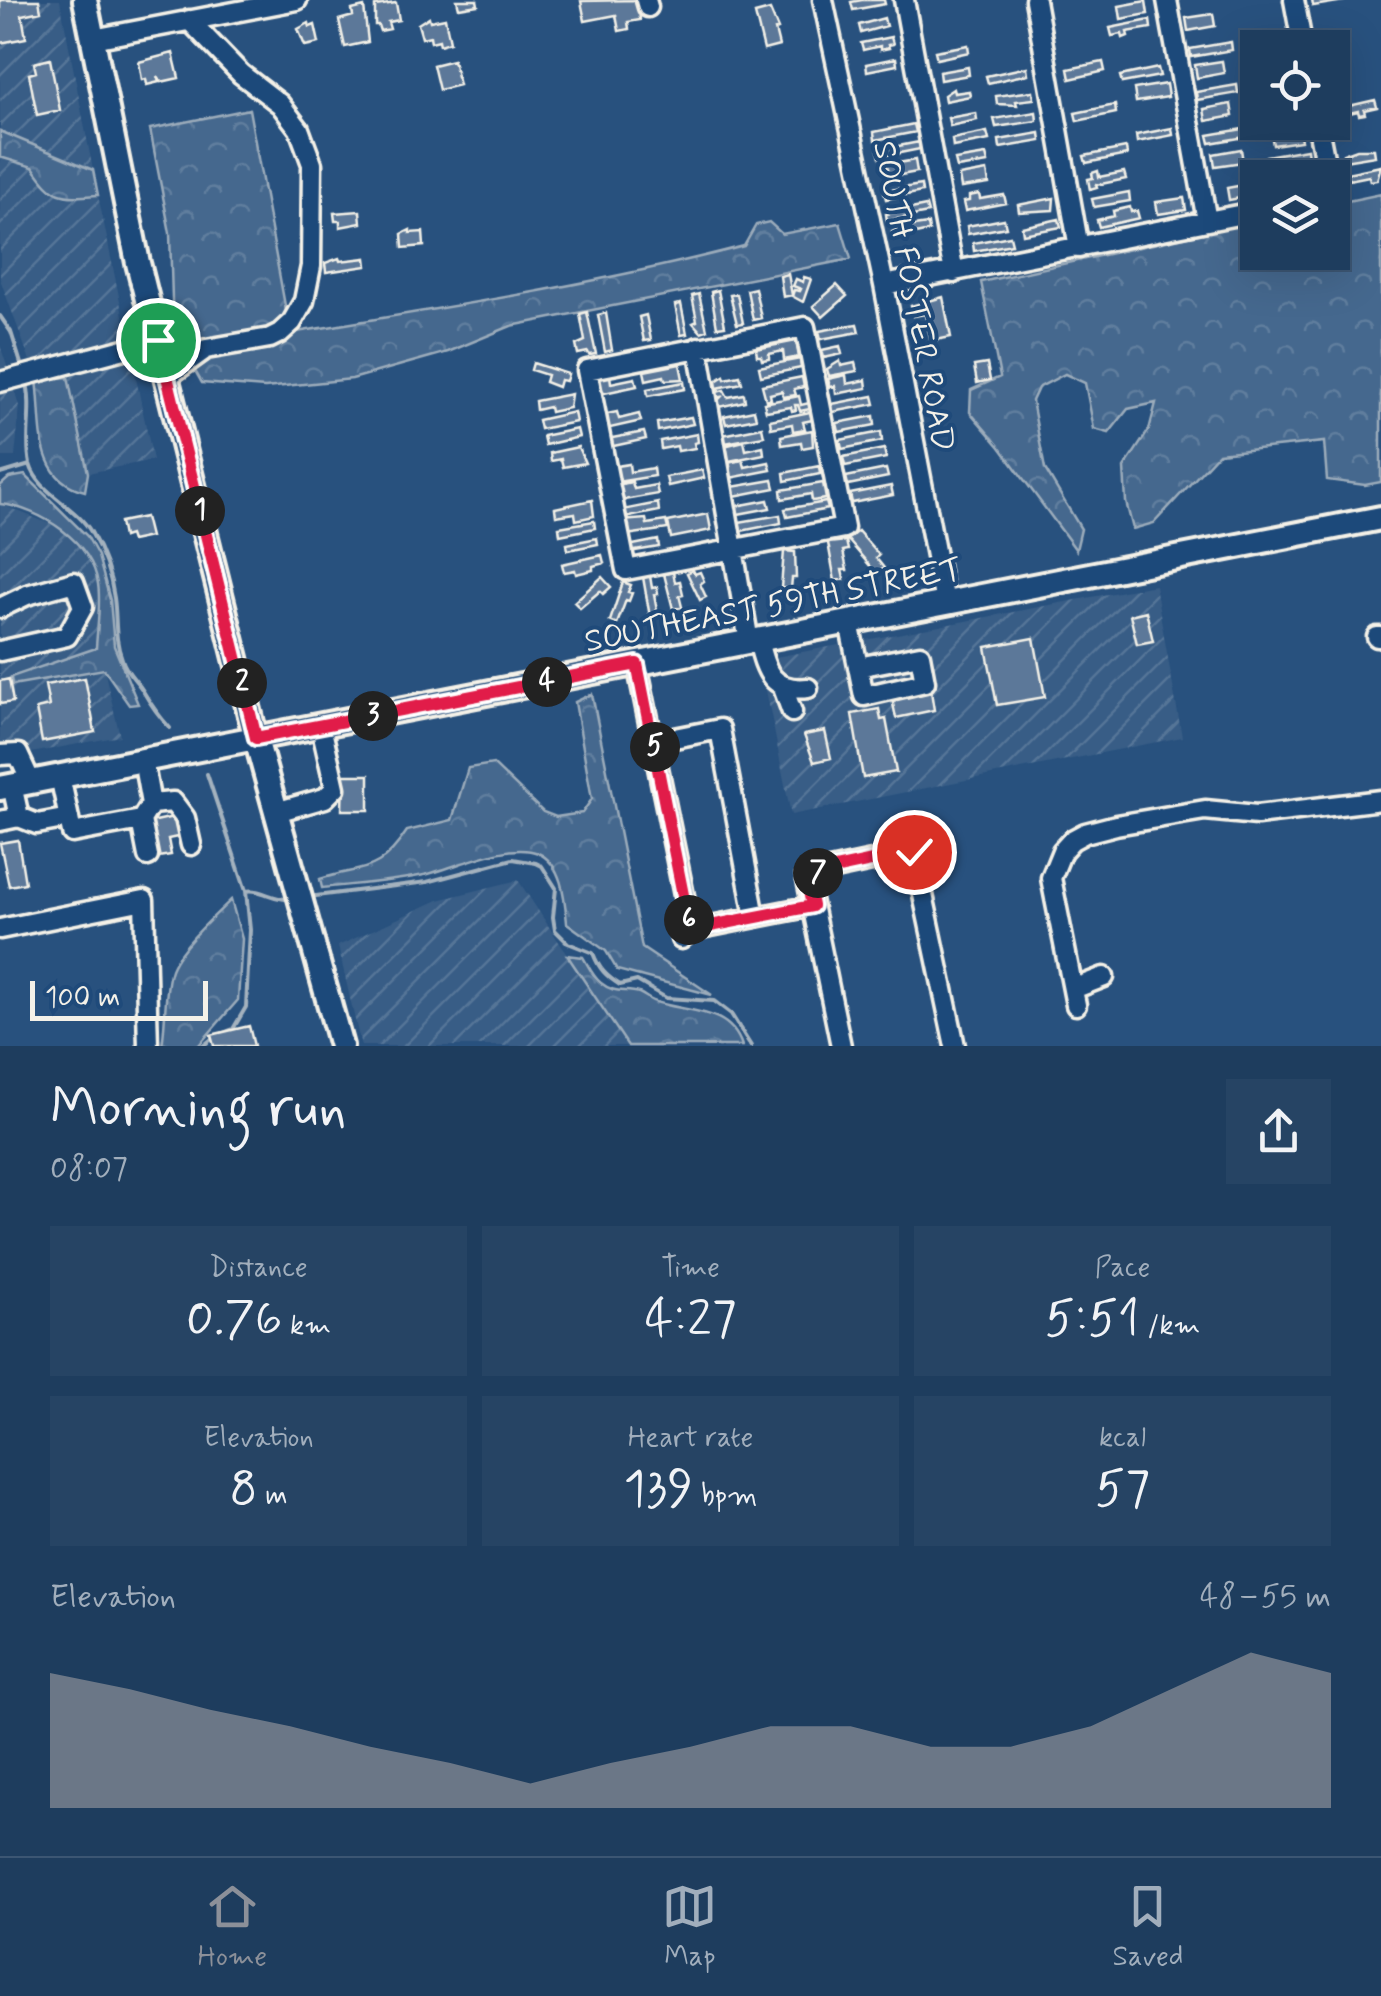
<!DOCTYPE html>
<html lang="en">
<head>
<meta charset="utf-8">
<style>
	body { margin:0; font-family:Mynerve,sans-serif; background:#264464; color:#f1f3f6; height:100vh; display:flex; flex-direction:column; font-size:38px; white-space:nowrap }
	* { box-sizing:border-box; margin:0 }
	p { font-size:32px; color:#a1aebc }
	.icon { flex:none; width:55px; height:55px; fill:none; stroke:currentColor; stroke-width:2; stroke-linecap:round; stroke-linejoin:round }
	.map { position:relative; height:1046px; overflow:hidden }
	.panel { display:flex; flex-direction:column; background:#1e3d5e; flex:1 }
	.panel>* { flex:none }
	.tools { position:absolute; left:1240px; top:30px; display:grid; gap:20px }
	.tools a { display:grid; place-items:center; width:110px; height:110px; border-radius:0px; background:#1e3d5e; box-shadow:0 10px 40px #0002,0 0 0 2px #3c5673; font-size:50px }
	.scale { position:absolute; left:30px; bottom:25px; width:178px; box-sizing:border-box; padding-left:10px; border:5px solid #f4f1e8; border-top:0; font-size:28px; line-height:35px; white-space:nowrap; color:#f4f1e8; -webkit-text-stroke:8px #1f4a7a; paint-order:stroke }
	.pin { position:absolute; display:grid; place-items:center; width:85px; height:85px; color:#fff; margin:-42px; border:5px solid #fff; border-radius:50%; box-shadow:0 2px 10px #0007 }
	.km { position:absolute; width:50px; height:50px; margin:-25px; border-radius:50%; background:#222; color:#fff; font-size:28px; line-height:50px; text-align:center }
	.round { display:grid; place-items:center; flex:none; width:105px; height:105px; border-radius:0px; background:#264464 }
	.overview { display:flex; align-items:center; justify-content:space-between; height:170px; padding:0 50px }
	h1 { font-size:55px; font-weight:600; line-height:75px }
	.figures { display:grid; grid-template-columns:repeat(3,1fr); gap:15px; height:170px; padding:10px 50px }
	.figures div { display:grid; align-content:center; border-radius:0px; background:#264464; text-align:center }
	.figures b { font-size:50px; font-weight:600 }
	.figures small { font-size:28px; font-weight:400 }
	.figures p { font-size:28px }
	.chart { height:280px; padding:20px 50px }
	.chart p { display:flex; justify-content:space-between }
	.chart svg { width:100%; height:180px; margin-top:10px; fill:#8c9099; opacity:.7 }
	.menu { display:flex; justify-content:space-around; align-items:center; height:140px; border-top:2px solid #3c5673; background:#1e3d5e; font-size:28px; color:#a1aebc }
	.menu a { display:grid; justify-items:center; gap:5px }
	.menu .on { color:#8c9099 }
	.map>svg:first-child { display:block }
</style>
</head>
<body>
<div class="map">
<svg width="1381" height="1046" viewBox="0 0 1381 1046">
	<defs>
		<pattern id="industrial-furrows" width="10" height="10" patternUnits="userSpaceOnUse" patternTransform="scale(2.5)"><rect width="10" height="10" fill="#375d86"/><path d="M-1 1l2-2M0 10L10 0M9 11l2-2" fill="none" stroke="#557597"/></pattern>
		<pattern id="forest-crowns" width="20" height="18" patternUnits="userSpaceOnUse" patternTransform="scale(2.5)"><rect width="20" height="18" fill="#45688e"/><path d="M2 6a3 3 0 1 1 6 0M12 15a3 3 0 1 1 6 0" fill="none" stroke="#607e9e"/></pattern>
	</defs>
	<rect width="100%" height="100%" fill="#28517e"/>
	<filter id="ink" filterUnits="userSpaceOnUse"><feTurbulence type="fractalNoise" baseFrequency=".01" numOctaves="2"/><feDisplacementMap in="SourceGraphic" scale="20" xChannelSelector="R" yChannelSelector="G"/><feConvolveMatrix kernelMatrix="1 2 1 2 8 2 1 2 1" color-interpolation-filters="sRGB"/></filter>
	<g filter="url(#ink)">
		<path fill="url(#industrial-furrows)" d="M0,0H60L93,170L0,131Z
			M4,156L33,167L49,190L66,198L98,195L153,460L88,473L68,377L37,380L0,279V157Z
			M0,345L20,406L15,457H0Z
			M0,504L60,528L81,544L98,582L96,648L11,677L13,685L104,669L120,736L0,759Z
			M1155,585L1182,737L791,815L760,660Z
			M518,880L628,1046H361L338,946L438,900Z"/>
		<path fill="url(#forest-crowns)" stroke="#9cacbb" stroke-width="2.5" d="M249,109L290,333C442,308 595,285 744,246L756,225L769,222L782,234L840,223L851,259L511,326L448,352L352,379L265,388L202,383L173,332L170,233L150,129Z
			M0,131L93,170L98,195C60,198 54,198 33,167L0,157Z
			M1381,194V482L1365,485L1327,480L1324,442L1219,453L1154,523L1133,529L1126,502L1124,468L1149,430L1156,403L1128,409L1109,433L1094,429L1085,383L1065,374L1038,388L1032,401L1045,469L1081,529L1076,550L1000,447L970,412L971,390L1000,377L981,282L1257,221L1258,252H1332L1333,204Z
			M68,377L88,473L85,491C33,479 43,423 37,380Z
			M25,475L87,536L98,556L110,600L114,646L138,704L129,705L104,669L12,685L11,677L96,648C97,628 101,604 98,584C92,542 40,508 0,504V486L9,478Z
			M592,694L642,948L712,995L617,970L606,951L567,923C565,901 563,864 538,853C509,841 455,868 424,875C391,882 356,884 322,888L320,879C365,865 378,875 407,831L452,820L468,768L493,764L543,812L556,817L582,813L592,799L575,702Z
			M231,900L242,939L238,1000L198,1046H162C166,1023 164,996 170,973C175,952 214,916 231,900Z
			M567,955L583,957C588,965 593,977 601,983C614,994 625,989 639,993C644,995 648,999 653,1001C685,1013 729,1006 742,1046H628Z"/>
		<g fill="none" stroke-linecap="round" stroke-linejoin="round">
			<path stroke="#a4b2be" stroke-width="4" d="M0,316L11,332L23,370
				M26,379C34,408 24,437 30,464C38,493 76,506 91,532C102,551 111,576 114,598C117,619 114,639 122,659C126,673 136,679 143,691C151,705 158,715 170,728
				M0,474L30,465
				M207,774L246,891L250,930L246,1007L233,1029L223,1033
				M246,891C262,888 273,901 293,899
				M308,897L427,882L513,859L536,863L542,866L556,888L553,917L555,930L568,943L593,953C599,969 606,976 620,985L637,981L666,998L714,1001L731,1014L751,1046
				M203,1046L214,1037"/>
		</g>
		<path fill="#5b7899" stroke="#f4f1e8" stroke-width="2.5" d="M0,0H39L41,11L22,15L26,38L0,43Z
			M457,0H477L478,5L459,8Z
			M638,0L640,20L628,22L629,29L619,31L616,15L585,21L581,1Z
			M862,0H884L885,4L853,10L851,2Z
			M1312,0H1350L1313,6Z
			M1146,1L1148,14L1121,19L1119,6Z
			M396,3L399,20L388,22L390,29L380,31L378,25H375V6Z
			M364,7L368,42L345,47L339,20L353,16L352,10Z
			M770,10L778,29L775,30L779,46L764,50L755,14Z
			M1213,14L1215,26L1188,31L1186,18Z
			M429,17L430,21L445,18L450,42L440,45L439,40L431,42L430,36L422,38L418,24Z
			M884,18L886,26L861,33L859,25Z
			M1150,20L1151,28L1127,32L1128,36L1123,38L1122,34L1112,36L1110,28Z
			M309,23L310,27L315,25L319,43L305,46L298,29Z
			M891,37L893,44L888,45L889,48L880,50V46L863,50L861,43Z
			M1231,42L1232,50L1191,57L1190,49Z
			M968,45L969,52L937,59L935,51Z
			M173,53L179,78L161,82L157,76L159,82L147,85L146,79L142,80L139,62Z
			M896,58L897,65L867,71L866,64Z
			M50,59L60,110L37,115L29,74L36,72L34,63Z
			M453,60L459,85L439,90L433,65Z
			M1222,61L1224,73L1197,78L1195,65Z
			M1103,62L1105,71L1070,79L1068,69Z
			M968,67L969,75L940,80L939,72Z
			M1027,67L1028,74L988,83L986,76Z
			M1158,68L1160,76L1122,83L1120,76Z
			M1166,84L1168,97L1136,102L1134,89Z
			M1237,85L1238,93L1197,100L1196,92Z
			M953,89L954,93L969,91L970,96L945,101L944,95Z
			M1033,91L1034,99L1016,101L1017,105L997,104L996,96Z
			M1375,100L1377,107L1364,110L1365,114L1359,115L1358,111L1337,116L1336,109Z
			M1231,104L1233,116L1206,121L1204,109Z
			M1115,105L1116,113L1077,121L1075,113Z
			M1036,112L1037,121L996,127L994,119Z
			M976,113L977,120L950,126L948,118Z
			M914,124L916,132L875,140L874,132Z
			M1172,128L1173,135L1137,142L1136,135Z
			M1249,128L1251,136L1210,143L1208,135Z
			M1299,128L1301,141L1273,145L1271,133Z
			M987,132L989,140L953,147L952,139Z
			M1040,133L1041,141L1000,148L999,140Z
			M919,142L920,149L880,157L878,150Z
			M1126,148L1127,155L1086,163L1084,156Z
			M1241,149L1243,162L1215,166L1213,154Z
			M1307,149L1308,157L1267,164L1266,156Z
			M1357,149H1374L1375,156L1344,161L1343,154Z
			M986,155L988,163L957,168L955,160Z
			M915,160L917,172L890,177L887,165Z
			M1381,166L1377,180L1370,181L1369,176L1349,180L1347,173Z
			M987,171L989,184L961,188L959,176Z
			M1098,171L1099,177L1124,172L1126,179L1096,185L1097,188L1090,190L1088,179L1093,178L1092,173Z
			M1308,171L1309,178H1281L1280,176Z
			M1254,183L1256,195L1229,200L1227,188Z
			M921,185L922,192L886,199L884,191Z
			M1129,192L1130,201L1094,207L1092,199Z
			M979,194L980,199L1004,195L1006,203L965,211L963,202L969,201V196Z
			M1054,198L1053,210L1019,212L1018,205Z
			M1184,198L1186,210L1158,214L1156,202Z
			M926,206L928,213L887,221L886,214Z
			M1130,207L1131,212L1137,211L1139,218L1099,227L1097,220L1114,216L1113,211Z
			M360,211L361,223L340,227V221H335L334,213Z
			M1004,219L1006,227L968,234L967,226Z
			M1059,219L1061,227L1023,234L1022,227Z
			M928,224L929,231L893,239L892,232L900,228Z
			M410,230V233L423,232L424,246L403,248L402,234Z
			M1010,236L1012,244L974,251L973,243Z
			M339,258L340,261L366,258L367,266L326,272L325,263Z
			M788,274L792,295L783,297L780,276Z
			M804,277L811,279L803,302L792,296L794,290L800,291L801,289L793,286L796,279L803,282Z
			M837,285L847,296L823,317L813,306Z
			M755,288L761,318L753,320L747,290Z
			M718,290L725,326L717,327L711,292Z
			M699,294L707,330L701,332L693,323L697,321L692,296Z
			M737,294L743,323L737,324L730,295Z
			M943,297L951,337L931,341L925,314L913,316L911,306Z
			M681,304L687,334L681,335L675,305Z
			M587,312L596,354L589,355L588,352L578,354L576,345L585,341L580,314Z
			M606,313L612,350L605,352L598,315Z
			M646,315L651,340L644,341L639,317Z
			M857,324L859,332L821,339L819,331Z
			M796,341L799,357L784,360L783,351L769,354V359L762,360L761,356H757L756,349Z
			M840,346L842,354L824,358L822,350Z
			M800,359L801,368L761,376L759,367Z
			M840,361L841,366L855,363L857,371L829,376L827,369Z
			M533,363L568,374L566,381L560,380L558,387L545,382L547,375L531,370Z
			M680,364L683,379L665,380L664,376L646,380L644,371Z
			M987,364L990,380L977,383L974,366Z
			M610,375L611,383L635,378L637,386L595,395L593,379Z
			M846,375L847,384L866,380L867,388L836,394L835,386L830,387L828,379Z
			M724,376L725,379L740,376L742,383L717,388L716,381Z
			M802,377L804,387L794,389L796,395L783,397L782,391L770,394L771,399L766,400L762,385Z
			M684,382L685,389L648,396L647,389Z
			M724,390L728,397L744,394L745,401L719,407L718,400L721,397L714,398L713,393Z
			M571,394L569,408L550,412L549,407L536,410L535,401Z
			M799,396L801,405L809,403L810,409L800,411L798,405H795L796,410L792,411L791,407L766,411L764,403Z
			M873,396L875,404L833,412L832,404Z
			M754,410L756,418L726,424L724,416Z
			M574,412L576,422L540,429L538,420Z
			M617,412L619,419L639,414L641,421L606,429L607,414Z
			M810,412L812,420L803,422L805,429L793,431L792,424L771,428L770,420Z
			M874,416L875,425L839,432L837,423Z
			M691,417L693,424L658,431L657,423Z
			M762,427L764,436L725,443L723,435Z
			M577,429L579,437L545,445L543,436Z
			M812,430L813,446L802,448L801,442L782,445L781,436Z
			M644,432L646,439L609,447L607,439Z
			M881,432L882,441L842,449L840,440Z
			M697,434L698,442L694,443L695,448L678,451L677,446L661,449L660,441Z
			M744,441L746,450L763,446L764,454L729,461L724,446Z
			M578,447L585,463L563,467L561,459L551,461L550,453Z
			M884,449L886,458L845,466L843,457Z
			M743,460L745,467L769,462L771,470L730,478L727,463Z
			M629,464L630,472L653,468L654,476L617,482L610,467Z
			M819,466L820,474L785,481L784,473Z
			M886,469L888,477L848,485L846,477Z
			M702,470L704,478L668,486L666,477Z
			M773,480L775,488L734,496L732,487Z
			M632,482L634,489L656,485L658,494L618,501L616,485Z
			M823,483L826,499L812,501L811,494L782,499L781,490Z
			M891,486L893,495L852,503L850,494Z
			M592,500L594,516L576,520L575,513L556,516L555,508Z
			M768,500L770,508L738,514L736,506Z
			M826,502L828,509L787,517L785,509Z
			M658,503L659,511L624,518L623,510Z
			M708,514L711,530L671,538L668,522Z
			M780,515L781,523L741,531L739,522Z
			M145,517L150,537L131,541L129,535L123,537L120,522Z
			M646,519L647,524L666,521L668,529L626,535L625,527L630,525L622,527L621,521Z
			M594,521L595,528L560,535L559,527Z
			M858,531L879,555L876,558L884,568L877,574L847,539Z
			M597,538L598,544L568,550L567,544Z
			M658,540L659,547L629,552L628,546Z
			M846,541L848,550L843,551L847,570H842L844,579L835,581L828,543Z
			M784,551L795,552L796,578H792L791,589L781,588Z
			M602,555L604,563L593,566V570L576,574L575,570L564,572L562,564Z
			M693,570L695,574L700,572L704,581L700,584L706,597L700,600L687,573Z
			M673,572L675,582L680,581L683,594L679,595L682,607L673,609L664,574Z
			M650,576L652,588L657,587L658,594L654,595L658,616L650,617L643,577Z
			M602,577L611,587L603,594L600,591L580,608L574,602Z
			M623,582L631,585L628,592L632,593L629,601L626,600L617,624L610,621Z
			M1146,611L1153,641L1137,644L1130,615Z
			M1034,638L1045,697L997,705L986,647Z
			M85,678L95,732L42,742L36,709L49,706L45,685Z
			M9,679L13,702L0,704V681Z
			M931,691L934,710L896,718L892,699Z
			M879,709L881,720L886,719L896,772L863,778L852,714Z
			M825,731L831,758L814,762L804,735Z
			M343,775H369V810H342Z
			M178,816L182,836L168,839L171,855L158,857L151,822Z
			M18,840L25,883L9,886L0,843Z
			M249,1026L254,1046H214L211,1035Z"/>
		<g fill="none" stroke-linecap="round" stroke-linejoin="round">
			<defs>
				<path id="minor" d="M646,0L648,7
					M823,0L884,285L945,603
					M904,0L954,273
					M1035,0L1079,248
					M1167,0L1207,221
					M1294,0L1303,48
					M93,39L297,0
					M1317,122L1328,178
					M884,285L1258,211
					M805,327L844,528L626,570L587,370Z
					M698,347L749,642
					M167,377L206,349L270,338L280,333L292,322L304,301L311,266L312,164L299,129L280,104L241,74L189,20
					M0,382L158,340
					M0,608L27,595L74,582L83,607L67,636L0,651
					M849,622L864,696L925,682L920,655L858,667
					M1377,637H1381
					M758,641C766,671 771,692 808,688
					M637,664L691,930L681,939
					M782,685L792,712
					M654,742L720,729L755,917
					M0,755L18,754L31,782
					M60,776L72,833L141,820L151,804L143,760
					M151,804L173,802L185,818L191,845
					M276,812L325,798L335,788L321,726
					M19,817L37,824L69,818
					M141,820L148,856
					M0,821L19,817L12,785
					M0,929L144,900L148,1046
					M691,930L812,906
					M1073,989L1104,977
					M1076,1005L1051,878L1062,851L1072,840L1085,833L1116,825L1205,810L1257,815L1381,800
					M841,1046L806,875L914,852L955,1046"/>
				<path id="major" d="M85,0L138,263L256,739L341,1046
					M0,788L1381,518"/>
			</defs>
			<use href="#minor" stroke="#f4f1e8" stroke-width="25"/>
			<use href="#major" stroke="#f4f1e8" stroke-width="30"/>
			<use href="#minor" stroke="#1f4a7a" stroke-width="18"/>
			<use href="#major" stroke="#1f4a7a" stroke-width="22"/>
		</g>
	</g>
	<g fill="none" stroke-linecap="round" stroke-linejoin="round" filter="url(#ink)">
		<defs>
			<path id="route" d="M158,340L256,738L637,664L690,930L812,906L806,875L914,852"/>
		</defs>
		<use href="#route" stroke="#fff" stroke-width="20"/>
		<use href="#route" stroke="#e11d48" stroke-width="12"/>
	</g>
	<g text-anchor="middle" stroke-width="8" stroke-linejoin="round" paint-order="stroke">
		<g font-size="32" fill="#f4f1e8" stroke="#1f4a7a">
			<text transform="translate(915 296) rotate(79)" y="11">SOUTH FOSTER ROAD</text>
			<text transform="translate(773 604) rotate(-11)" y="11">SOUTHEAST 59TH STREET</text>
		</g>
	</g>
</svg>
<div class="tools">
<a><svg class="icon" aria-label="locate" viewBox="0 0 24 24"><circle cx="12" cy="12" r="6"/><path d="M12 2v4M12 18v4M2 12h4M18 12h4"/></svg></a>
<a><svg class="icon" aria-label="layers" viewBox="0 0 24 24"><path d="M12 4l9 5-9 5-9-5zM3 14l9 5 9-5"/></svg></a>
</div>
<div class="scale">100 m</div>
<div class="pin" style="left:158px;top:340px;background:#1e9e55"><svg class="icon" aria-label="arrive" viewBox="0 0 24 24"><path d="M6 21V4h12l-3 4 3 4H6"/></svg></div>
<div class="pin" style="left:914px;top:852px;background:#d93025"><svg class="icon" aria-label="check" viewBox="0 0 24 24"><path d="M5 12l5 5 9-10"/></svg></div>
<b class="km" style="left:200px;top:511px">1</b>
<b class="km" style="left:242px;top:683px">2</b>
<b class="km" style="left:373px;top:716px">3</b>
<b class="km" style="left:547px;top:682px">4</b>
<b class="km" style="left:655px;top:747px">5</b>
<b class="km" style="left:689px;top:920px">6</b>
<b class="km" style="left:818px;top:873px">7</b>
</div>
<section class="panel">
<div class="overview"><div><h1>Morning run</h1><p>08:07</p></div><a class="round"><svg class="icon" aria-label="share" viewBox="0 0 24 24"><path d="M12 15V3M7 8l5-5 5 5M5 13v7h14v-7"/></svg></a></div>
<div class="figures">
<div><p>Distance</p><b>0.76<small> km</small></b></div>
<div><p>Time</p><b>4:27</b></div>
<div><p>Pace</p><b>5:51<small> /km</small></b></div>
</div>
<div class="figures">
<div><p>Elevation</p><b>8<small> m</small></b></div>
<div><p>Heart rate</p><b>139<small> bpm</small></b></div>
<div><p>kcal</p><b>57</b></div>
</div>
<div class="chart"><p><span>Elevation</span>48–55 m</p>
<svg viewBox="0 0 160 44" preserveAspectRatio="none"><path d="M0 44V11L10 15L20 20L30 24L40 29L50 33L60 38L70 33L80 29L90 24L100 24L110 29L120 29L130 24L140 15L150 6L160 11V44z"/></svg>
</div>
</section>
<nav class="menu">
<a class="on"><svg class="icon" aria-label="home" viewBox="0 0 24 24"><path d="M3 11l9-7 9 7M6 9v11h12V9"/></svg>Home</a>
<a><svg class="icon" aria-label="map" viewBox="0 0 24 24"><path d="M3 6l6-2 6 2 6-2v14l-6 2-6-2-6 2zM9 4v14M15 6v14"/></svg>Map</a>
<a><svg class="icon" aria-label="saved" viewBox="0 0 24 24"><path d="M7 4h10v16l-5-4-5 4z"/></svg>Saved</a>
</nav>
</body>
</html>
